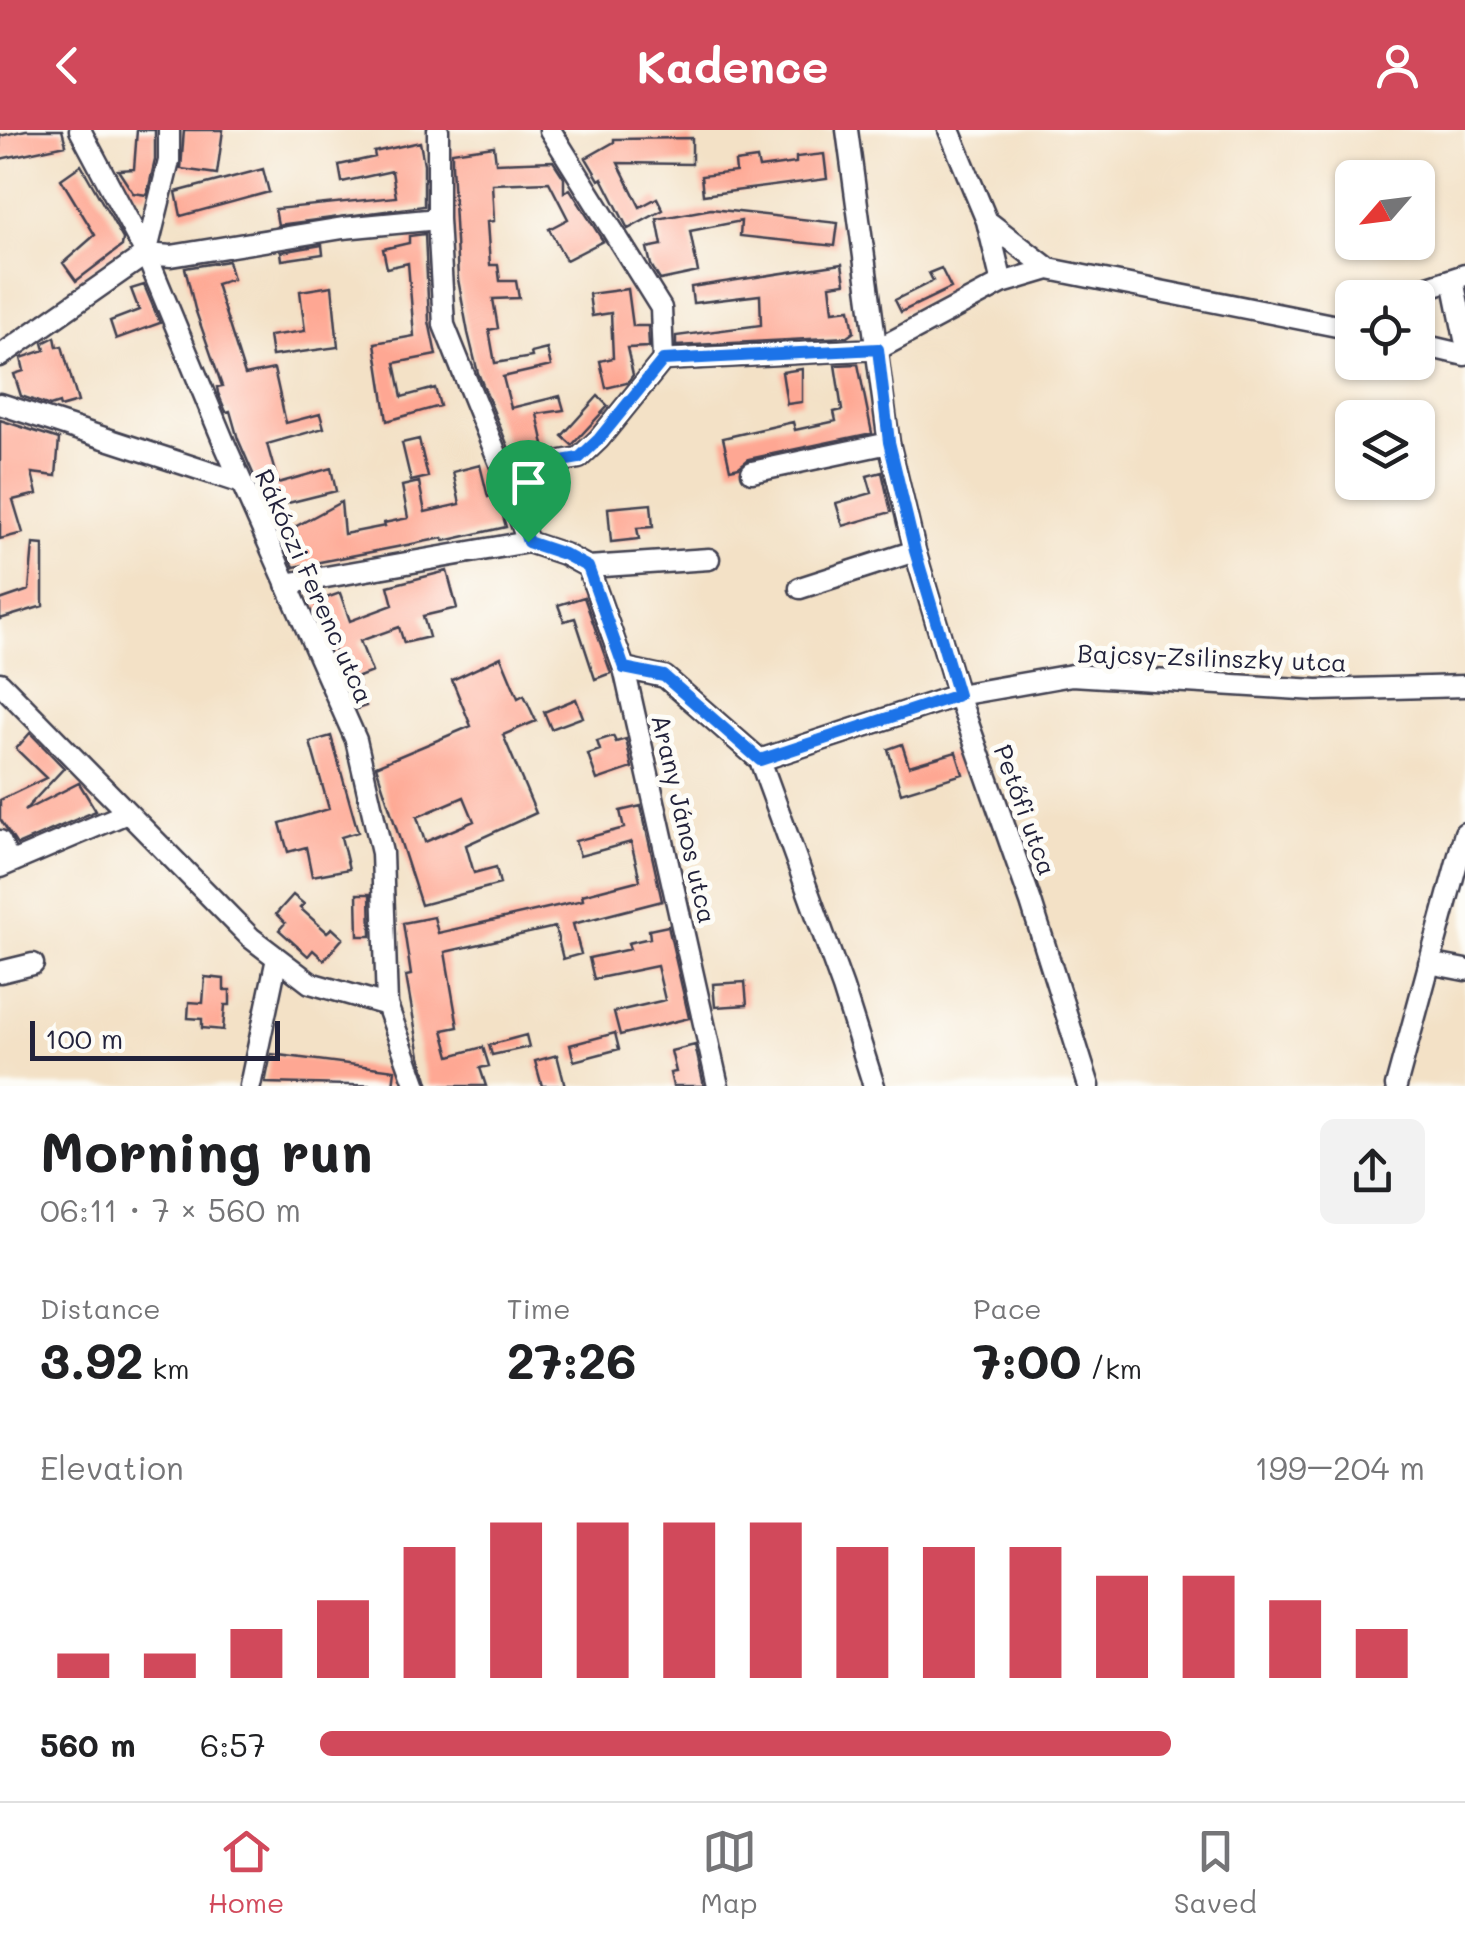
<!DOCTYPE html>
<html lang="en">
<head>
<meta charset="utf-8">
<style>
	body { margin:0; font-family:Mali,sans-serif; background:#f2f2f2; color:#202124; height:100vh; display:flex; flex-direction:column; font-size:38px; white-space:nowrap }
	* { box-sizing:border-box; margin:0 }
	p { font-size:32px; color:#757577 }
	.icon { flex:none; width:55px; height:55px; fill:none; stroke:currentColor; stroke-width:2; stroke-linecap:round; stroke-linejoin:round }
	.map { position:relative; height:956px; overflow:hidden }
	.sheet { display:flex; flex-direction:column; background:#fff; flex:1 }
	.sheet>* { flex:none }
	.needle { width:65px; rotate:242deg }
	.buttons { position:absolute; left:1335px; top:30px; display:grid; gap:20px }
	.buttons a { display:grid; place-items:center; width:100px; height:100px; border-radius:15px; background:#fff; box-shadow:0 2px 8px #0004; font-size:50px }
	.scale { position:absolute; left:30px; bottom:25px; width:250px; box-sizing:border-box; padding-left:10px; border:5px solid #22223b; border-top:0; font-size:28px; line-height:35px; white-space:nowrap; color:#22223b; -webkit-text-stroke:8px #fdfcf7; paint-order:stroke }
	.pin { position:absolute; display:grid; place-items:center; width:85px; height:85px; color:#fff; margin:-102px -42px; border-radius:50% 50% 50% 0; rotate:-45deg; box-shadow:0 0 10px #0007 }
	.pin .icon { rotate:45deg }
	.round { display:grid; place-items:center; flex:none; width:105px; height:105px; border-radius:15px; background:#f2f2f2 }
	.headline { display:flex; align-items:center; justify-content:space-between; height:170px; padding:0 40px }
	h1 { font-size:55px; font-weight:700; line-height:75px }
	.stats { display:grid; grid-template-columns:repeat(3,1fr); gap:15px; height:170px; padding:10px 40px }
	.stats div { display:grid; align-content:center }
	.stats b { font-size:50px; font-weight:700 }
	.stats small { font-size:28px; font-weight:400 }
	.stats p { font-size:28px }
	.chart { height:280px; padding:20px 40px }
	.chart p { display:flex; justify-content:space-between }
	.chart svg { width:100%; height:180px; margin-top:10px; stroke:#d1495b; stroke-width:6 }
	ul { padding:0 40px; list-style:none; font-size:32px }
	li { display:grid; grid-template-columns:160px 120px 1fr; align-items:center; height:75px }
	li i { height:25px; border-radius:12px; background:#d1495b }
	header { display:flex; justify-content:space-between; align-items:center; height:130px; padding:0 40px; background:#d1495b; color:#fff; font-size:45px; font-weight:700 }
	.tab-bar { display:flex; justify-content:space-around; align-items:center; height:140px; border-top:2px solid #e0e0e0; background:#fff; font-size:28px; color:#757577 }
	.tab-bar a { display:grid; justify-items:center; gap:5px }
	.tab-bar .on { color:#d1495b }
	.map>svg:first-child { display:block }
</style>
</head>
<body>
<header><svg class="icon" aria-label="back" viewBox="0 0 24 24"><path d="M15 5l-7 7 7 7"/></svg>Kadence<svg class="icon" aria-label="person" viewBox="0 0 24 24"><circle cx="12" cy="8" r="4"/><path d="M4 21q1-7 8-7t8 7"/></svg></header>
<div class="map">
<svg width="1465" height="956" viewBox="0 0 1465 956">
	<rect width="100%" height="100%" fill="#fdfcf7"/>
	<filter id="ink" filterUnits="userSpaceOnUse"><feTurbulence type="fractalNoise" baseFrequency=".01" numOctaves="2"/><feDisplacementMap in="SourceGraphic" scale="20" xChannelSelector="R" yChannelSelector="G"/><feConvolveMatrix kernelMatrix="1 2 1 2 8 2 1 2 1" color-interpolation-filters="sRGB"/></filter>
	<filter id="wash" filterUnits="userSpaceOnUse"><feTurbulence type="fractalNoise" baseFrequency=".0048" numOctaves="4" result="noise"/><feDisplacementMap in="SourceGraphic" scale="40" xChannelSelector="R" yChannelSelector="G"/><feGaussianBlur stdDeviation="2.25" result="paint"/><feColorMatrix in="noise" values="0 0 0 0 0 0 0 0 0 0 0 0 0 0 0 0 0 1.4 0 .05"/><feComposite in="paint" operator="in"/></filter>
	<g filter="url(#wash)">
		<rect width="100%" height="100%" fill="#f3e1c6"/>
		<g id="blocks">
			<path fill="#fea793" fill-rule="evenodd" d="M26,0H62L66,15L0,29V6Z
				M137,0H155V30L147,65L133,63L118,40L134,39Z
				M184,0H223L217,44L181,39Z
				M692,8V34L618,33L640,77L657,68L663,80L628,99L602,48L599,50L586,28L614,12V9Z
				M420,12L424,34V76L278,95L275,79L396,67L392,41L342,52L339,35L375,27L374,22Z
				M494,16L496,33L553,31L564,48V62L570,59L603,111L566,130L549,99L568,89L549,52L492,54L494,91L487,92L490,135H498L500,151H516L519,168L493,169L498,198L489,200L495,233L532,227L531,223L547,219L551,236L503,247L511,278L560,266L564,280L537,284L545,319L512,326L478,243L468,203L458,149L452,34V22Z
				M824,24L827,49L703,65L701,46L736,42L735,32L757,29L759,38L796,33V27Z
				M81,35L123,109L122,116L76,151L63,133L95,105L61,49Z
				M263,39L269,62L181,86L176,62Z
				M711,79L838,93L835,116L740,106L741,91L690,101L698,142L660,150L651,135L647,118L662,115L657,89Z
				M425,104L429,191L436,225L395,233L402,267L435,258L440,276L387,291L375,213L414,206L408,133L387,138L383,119L409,113V106Z
				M322,115L323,124L282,130L281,122Z
				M228,131L233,149L216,154L245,245L274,239L286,293L320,284L324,298L267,314L278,353L331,338L336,361L268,378L238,309L230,281L226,282L218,263L217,257L222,256L195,179L185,138Z
				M842,134L845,153L830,155L833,181L850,179L854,202L847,207L676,216V206L761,195L760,165L693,173L691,157Z
				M941,138L951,158L901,182L895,170L933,151L929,143Z
				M144,155L160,193L116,209L110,191L139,180L131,159Z
				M332,156L338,217L272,226L269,206L305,201L300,161Z
				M628,159L633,196H648L649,217L627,218L633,245L627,253L606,258L600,231L613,228L611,183L592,186L589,164Z
				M55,207L57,217L62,216L78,272L60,277L59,273L50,276L21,266L14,244L24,241L21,228L45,220L43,213Z
				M858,234L872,303L749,329L739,337L730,339L723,308L793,292L795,300L836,291L834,282L842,280L835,235Z
				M802,239V272L787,274L782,242Z
				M598,266L608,276L572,315L562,306Z
				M0,290L59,309L56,346L32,343L37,364L13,370L23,403L0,409Z
				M419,309L428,347L411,351L402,313Z
				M480,335L488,367L497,365L506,397L444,411L443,408L294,437L280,405L341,372L344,404L385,396L384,393L408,388L402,356L419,352L425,382L460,374L453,342Z
				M882,342L891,382L843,396L836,373L872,363L867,346Z
				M651,374L653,397L637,398L639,409L611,412L608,378Z
				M33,414L43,415V476L0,489V470L29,460Z
				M447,441L457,478L423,486L429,507L404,513L399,497L360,511L372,542L356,548L366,576L357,579L315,472L340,463L350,491L393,475L388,456Z
				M584,467L611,543L595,549L575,488L564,491L558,475Z
				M501,527L518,568L524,565L536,591L503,605L536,683L466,715L474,743L496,737L500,754L421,775L376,636L471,596L452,550ZM464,667L474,691L425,712L417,687Z
				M576,569L583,587L551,599L544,582Z
				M30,603L64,638L24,681L79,653L96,681L17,715L0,689V670L46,648L16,619Z
				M331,606L358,702L341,707L349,739L312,746L306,717L288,722L280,693L329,679L310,612Z
				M613,606L616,612L626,609L632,638L597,650L588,624L600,620L597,611Z
				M902,614L909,636L956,622L963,644L901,663L888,619Z
				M641,676L662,771L573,794L581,824L563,829L555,797L445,822L458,897L443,900L450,926L483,917L489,936L480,938L486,956H429L420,926L406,846L411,845L403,793L434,787L438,803L583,770L582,765L640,750L631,712L580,726L575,711L624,698L620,681Z
				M357,764H370L371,806H358Z
				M293,765L304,774L300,778L327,802L332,798L343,808L324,830L313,820L308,826L279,800L285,793L276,784Z
				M668,796L689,888L620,905L614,882L665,870L657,836L594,849L589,828L630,819L628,813L650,808L649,800Z
				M205,847L224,849V860H230V875H225L223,900L202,898V889L188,888L189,872L203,873Z
				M745,852L747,875L715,877L713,854Z
				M615,903L619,919L574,931L570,915Z
				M526,905L529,917L492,925L489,915Z
				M695,915L704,956H673L670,943L676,942L671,921Z
				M271,924L395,940L393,956L265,953Z
				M557,925L565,956H542L535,931Z"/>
		</g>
	</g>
	<g filter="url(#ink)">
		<use href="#blocks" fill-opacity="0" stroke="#413f50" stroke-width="2.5"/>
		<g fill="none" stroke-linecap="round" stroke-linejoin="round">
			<defs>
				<path id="minor" d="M80,0L146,124L225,315L356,610L382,723L387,875L416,956
					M438,0V89L444,195L503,341L528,412L564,424L588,437L624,538L718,956
					M847,0L889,313L915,421L958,565L1031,772L1089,956
					M949,0L987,91L1002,153
					M987,91L1049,139
					M146,124L169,31V0
					M1453,150L1465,209
					M1395,168L1465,145
					M1418,214L1465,225
					M0,226L146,124L171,126L343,98L438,89
					M663,230L878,219L1002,153L1049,139L1352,199
					M0,274L242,353
					M503,341L579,328L599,309L663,230L661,178L550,0
					M752,342L889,313
					M588,437L709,429
					M286,454L528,412
					M800,458L915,421
					M624,538L665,547L760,630L843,858L874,956
					M0,553L251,808L310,853L387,875
					M760,630L958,565L1072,545L1317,560L1465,556
					M0,711L9,732
					M0,737L127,683
					M1429,833L1465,840
					M0,842L33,834
					M250,956L277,828
					M1396,956L1465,703"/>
			</defs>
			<use href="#minor" stroke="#413f50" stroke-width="25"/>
			<use href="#minor" stroke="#fff" stroke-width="20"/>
		</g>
	</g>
	<g fill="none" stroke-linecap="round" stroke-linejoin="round" filter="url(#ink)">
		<defs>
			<path id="route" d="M878,219L889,312L915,421L958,565L760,630L664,546L624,538L588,437L564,424L528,412L503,341L579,328L599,309L663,230Z"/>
		</defs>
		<use href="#route" stroke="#fff" stroke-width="20"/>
		<use href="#route" stroke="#1a73e8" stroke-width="12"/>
	</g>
	<g text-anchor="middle" stroke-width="10" stroke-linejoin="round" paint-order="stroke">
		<g font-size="25" fill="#22223b" stroke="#fdfcf7">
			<text transform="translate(314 456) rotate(66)" y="9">Rákóczi Ferenc utca</text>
			<text transform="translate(1212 528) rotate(2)" y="9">Bajcsy-Zsilinszky utca</text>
			<text transform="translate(1025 680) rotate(70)" y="9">Petőfi utca</text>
			<text transform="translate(684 689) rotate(77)" y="9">Arany János utca</text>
		</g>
	</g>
</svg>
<div class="buttons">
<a><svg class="needle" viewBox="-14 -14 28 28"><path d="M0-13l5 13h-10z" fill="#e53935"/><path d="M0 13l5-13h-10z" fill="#757577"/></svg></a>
<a><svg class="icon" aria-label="locate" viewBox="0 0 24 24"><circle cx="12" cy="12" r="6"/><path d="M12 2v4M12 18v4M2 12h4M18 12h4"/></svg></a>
<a><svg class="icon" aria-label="layers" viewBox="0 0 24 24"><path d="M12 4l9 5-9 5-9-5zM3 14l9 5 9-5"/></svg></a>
</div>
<div class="scale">100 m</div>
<div class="pin" style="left:528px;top:412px;background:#1e9e55"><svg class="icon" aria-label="arrive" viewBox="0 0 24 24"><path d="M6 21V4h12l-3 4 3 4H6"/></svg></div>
</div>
<section class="sheet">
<div class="headline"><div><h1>Morning run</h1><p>06:11 · 7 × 560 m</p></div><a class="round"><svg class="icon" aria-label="share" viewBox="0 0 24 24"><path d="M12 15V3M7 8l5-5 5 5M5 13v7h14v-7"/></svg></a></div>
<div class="stats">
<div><p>Distance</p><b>3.92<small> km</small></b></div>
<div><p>Time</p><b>27:26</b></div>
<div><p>Pace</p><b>7:00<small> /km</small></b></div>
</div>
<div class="chart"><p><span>Elevation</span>199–204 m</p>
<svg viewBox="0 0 160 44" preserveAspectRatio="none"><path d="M5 44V38M15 44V38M25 44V32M35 44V25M45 44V12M55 44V6M65 44V6M75 44V6M85 44V6M95 44V12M105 44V12M115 44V12M125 44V19M135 44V19M145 44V25M155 44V32"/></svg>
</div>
<ul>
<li><b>560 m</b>6:57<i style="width:77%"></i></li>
</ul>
</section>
<nav class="tab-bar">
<a class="on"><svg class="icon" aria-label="home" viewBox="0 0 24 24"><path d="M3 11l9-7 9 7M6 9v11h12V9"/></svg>Home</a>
<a><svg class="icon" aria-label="map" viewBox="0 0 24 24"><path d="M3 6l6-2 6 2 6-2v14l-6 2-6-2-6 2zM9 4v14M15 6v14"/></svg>Map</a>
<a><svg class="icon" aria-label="saved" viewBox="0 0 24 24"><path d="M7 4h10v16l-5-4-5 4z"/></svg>Saved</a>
</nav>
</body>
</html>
